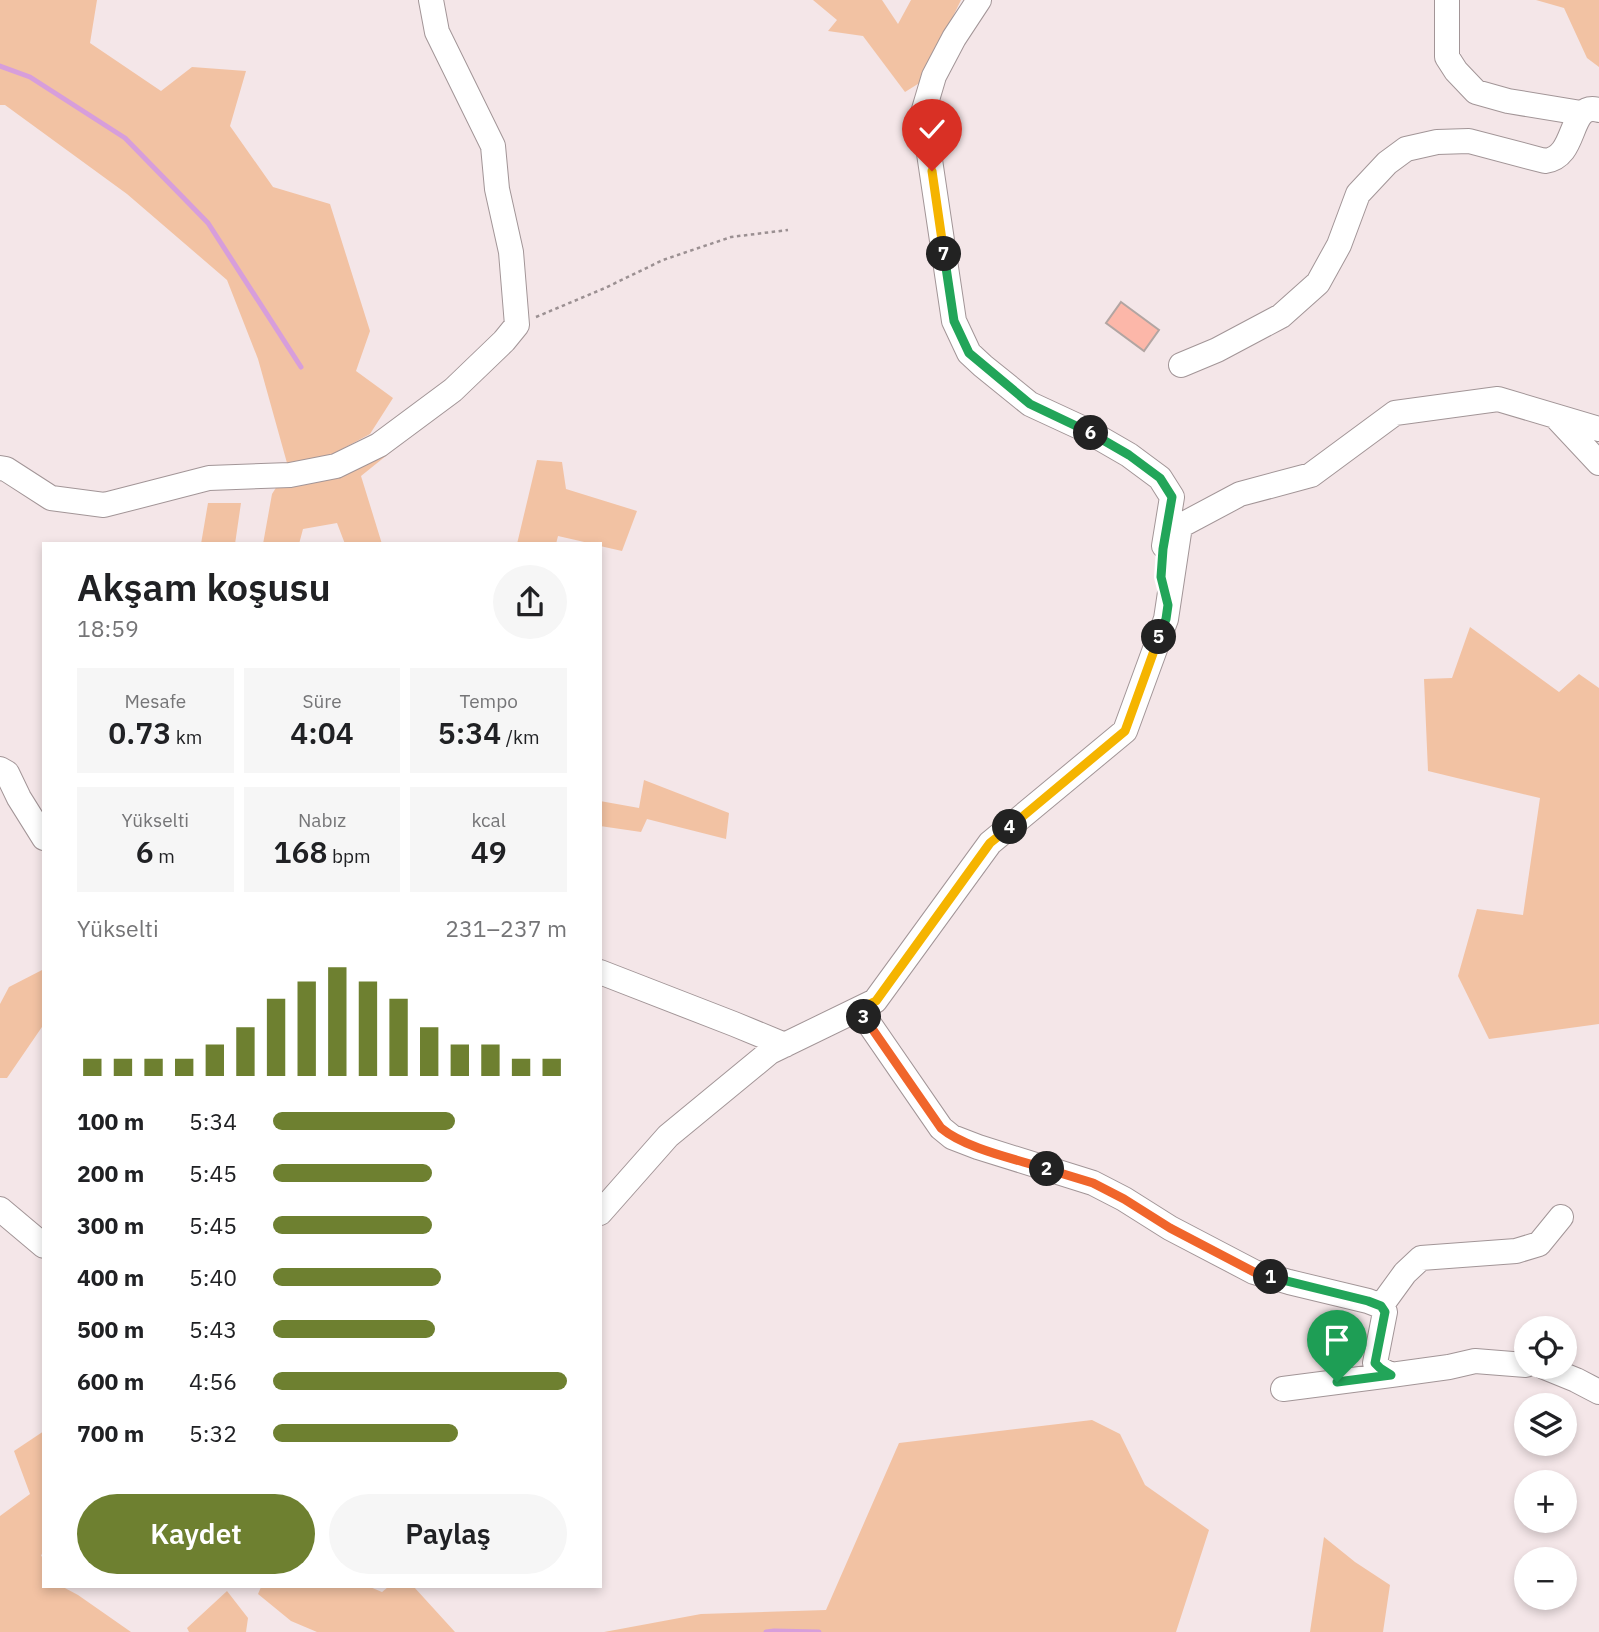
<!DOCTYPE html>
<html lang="tr">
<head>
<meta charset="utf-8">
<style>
	body { margin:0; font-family:"IBM Plex Sans",sans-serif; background:#f6f6f6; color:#202124; height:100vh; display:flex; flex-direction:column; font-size:26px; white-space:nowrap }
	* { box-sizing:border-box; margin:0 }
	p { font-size:23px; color:#757577 }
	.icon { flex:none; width:38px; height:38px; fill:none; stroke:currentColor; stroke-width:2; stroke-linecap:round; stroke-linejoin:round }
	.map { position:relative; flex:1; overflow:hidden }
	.panel { position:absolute; left:42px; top:542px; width:560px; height:1046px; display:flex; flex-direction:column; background:#fff; border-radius:0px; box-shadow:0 4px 10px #0003 }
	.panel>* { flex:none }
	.buttons { position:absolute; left:1514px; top:1316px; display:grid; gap:14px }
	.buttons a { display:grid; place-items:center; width:63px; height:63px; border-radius:50%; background:#fff; box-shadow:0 4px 10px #0003; font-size:35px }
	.pin { position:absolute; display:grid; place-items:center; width:60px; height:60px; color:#fff; margin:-72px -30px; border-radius:50% 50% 50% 0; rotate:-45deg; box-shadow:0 0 7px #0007 }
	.pin .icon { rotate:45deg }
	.km { position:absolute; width:35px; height:35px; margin:-18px; border-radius:50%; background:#222; color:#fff; font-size:19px; line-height:35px; text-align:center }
	.round { display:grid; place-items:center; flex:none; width:74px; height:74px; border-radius:37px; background:#f6f6f6 }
	.head { display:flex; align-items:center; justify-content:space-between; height:119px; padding:0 35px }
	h1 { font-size:38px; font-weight:600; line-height:52px }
	.stats { display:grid; grid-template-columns:repeat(3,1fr); gap:10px; height:119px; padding:7px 35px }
	.stats div { display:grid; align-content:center; border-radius:0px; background:#f6f6f6; text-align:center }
	.stats b { font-size:30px; font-weight:600 }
	.stats small { font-size:19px; font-weight:400 }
	.stats p { font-size:19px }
	.chart { height:196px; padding:14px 35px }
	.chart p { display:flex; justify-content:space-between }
	.chart svg { width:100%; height:126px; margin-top:7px; stroke:#6e8030; stroke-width:6 }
	.button { display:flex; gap:14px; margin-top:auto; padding:14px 35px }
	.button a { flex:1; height:80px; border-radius:42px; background:#6e8030; color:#fff; font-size:28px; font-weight:600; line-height:80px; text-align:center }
	.button a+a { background:#f6f6f6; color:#202124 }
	ul { padding:0 35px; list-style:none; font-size:23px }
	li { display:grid; grid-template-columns:112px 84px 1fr; align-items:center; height:52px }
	li i { height:18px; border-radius:9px; background:#6e8030 }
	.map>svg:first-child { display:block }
</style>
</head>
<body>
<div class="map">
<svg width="1599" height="1632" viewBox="0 0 1599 1632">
	<rect width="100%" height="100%" fill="#f4e6e8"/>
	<path fill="#f2c2a3" d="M0,0H97L90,43L161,91L192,67L246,71L230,126L273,187L330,204L370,331L356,371L393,398L370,434L322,460L287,463L258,359L227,280L127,194L5,105H0Z
		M813,0H882L898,24L911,0H961L921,82L905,92L863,36L828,31L837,20Z
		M1536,0H1599V67L1587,58L1564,8Z
		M402,443L361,476L382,544H345L337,523L303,529L299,544H263L272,494L279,483Z
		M537,460L562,462L566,489L637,511L622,551L600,546V544H593L558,536L556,544H517Z
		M208,503H241L235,544H201Z
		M1470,627L1559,692L1579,674L1599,688V1024L1489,1039L1458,976L1477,909L1523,915L1540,798L1428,771L1424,679L1452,678Z
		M644,780L729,813L726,839L647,819L641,832L600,826V801L639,808Z
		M44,969V1024L7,1078H0V1004L9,987Z
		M1092,1420L1120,1434L1145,1485L1209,1530L1176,1632H604L701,1614L826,1610L899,1443Z
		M44,1431V1553L41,1555L44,1561V1587H63L78,1595L131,1632H0V1516L30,1494L14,1451Z
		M1324,1537L1355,1562L1390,1585L1383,1632H1310Z
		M261,1587H370L382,1592L388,1587H414L455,1632H317L291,1621L258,1594Z
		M227,1591L248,1618L246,1632H189L187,1628Z"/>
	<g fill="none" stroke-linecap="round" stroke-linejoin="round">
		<path stroke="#d79edb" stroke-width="5" d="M0,66L30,77L125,138L208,223L301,367
			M766,1632L774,1631L819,1632"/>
	</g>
	<path fill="#fcb7a9" stroke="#b2a5a2" stroke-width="2" d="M1121,302L1159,330L1144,351L1106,323Z"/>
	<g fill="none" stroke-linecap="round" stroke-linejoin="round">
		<defs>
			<path id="minor" d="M979,0L954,38L934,76L923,113L954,321L969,353L983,366L1030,404L1084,429L1129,455L1160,478L1172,497L1164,546
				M1447,0V57L1456,71L1476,92L1508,101L1581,113
				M1181,365L1217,350L1281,316L1318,283L1339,245L1358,194L1387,163L1406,149L1437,142L1469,141L1545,161C1579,157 1567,101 1599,110
				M1556,417L1599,463
				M0,468L6,469L51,498L104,505L209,478L290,475L336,466L379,445L453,390L504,341L517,325L511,252L497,189L493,146L437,32L431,0
				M0,769L7,773L19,798L44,838
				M600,972L734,1024L785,1045
				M859,1009L941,1128L952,1137L978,1147L1093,1183L1124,1199L1170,1228L1254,1272L1289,1282L1368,1301L1381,1306L1385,1312L1375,1363L1380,1369L1391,1375L1449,1367L1475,1361L1526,1365
				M0,1209L44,1246
				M600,1213L668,1136L770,1052L875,1001L990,843L1125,731L1166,619L1180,526L1240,494L1311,475L1395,413L1498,399L1599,429
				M1381,1306L1405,1273L1421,1258L1516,1251L1539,1244L1561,1217
				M1544,1367L1576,1380L1599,1392
				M1283,1389L1391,1375"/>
		</defs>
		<use href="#minor" stroke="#a29597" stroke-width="26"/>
		<path stroke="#9b9092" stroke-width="2.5" stroke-dasharray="3.5 3.5" stroke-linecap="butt" d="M536,317L605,288L663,260L731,237L788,230"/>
		<use href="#minor" stroke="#fff" stroke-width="24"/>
	</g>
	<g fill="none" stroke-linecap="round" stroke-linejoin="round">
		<defs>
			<path id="split-1" d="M1271,1277L1368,1301L1381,1306L1385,1312L1375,1363L1380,1368L1391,1375L1337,1382"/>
			<path id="split-2" d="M1047,1169L1093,1183L1124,1199L1170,1228L1254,1272L1271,1277"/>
			<path id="split-3" d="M864,1017L941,1128C966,1149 1016,1159 1047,1169"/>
			<path id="split-4" d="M864,1017L859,1009L876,1001L990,843L1010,827"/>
			<path id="split-5" d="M1010,827L1125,731L1159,637"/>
			<path id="split-6" d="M1091,433L1129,455L1160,478L1172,497L1163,549L1161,577L1168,605L1166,619L1159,637"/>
			<path id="split-7" d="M944,254L954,321L969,353L1030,404L1091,433"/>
			<path id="split-8" d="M932,171L944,254"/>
		</defs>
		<use href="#split-1" stroke="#fff" stroke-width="14"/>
		<use href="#split-2" stroke="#fff" stroke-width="14"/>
		<use href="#split-3" stroke="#fff" stroke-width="14"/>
		<use href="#split-4" stroke="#fff" stroke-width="14"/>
		<use href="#split-5" stroke="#fff" stroke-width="14"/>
		<use href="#split-6" stroke="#fff" stroke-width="14"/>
		<use href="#split-7" stroke="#fff" stroke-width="14"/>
		<use href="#split-8" stroke="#fff" stroke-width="14"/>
		<use href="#split-1" stroke="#22a559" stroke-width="9"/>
		<use href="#split-2" stroke="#f0652b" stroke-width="9"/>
		<use href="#split-3" stroke="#f0652b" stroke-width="9"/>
		<use href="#split-4" stroke="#f5b400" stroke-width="9"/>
		<use href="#split-5" stroke="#f5b400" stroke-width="9"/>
		<use href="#split-6" stroke="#22a559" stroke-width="9"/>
		<use href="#split-7" stroke="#22a559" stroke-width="9"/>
		<use href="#split-8" stroke="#f5b400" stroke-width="9"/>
	</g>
</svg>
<div class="buttons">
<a><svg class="icon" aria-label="locate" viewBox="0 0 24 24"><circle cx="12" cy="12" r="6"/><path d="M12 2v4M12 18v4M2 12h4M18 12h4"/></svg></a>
<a><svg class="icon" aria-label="layers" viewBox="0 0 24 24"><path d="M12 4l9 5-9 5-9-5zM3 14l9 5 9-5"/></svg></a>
<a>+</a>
<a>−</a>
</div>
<div class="pin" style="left:1337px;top:1382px;background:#1e9e55"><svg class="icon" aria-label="arrive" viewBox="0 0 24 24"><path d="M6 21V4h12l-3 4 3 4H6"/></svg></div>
<div class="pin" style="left:932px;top:171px;background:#d93025"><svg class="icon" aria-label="check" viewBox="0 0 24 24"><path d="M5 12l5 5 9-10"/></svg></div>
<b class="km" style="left:1271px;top:1277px">1</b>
<b class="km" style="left:1047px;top:1169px">2</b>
<b class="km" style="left:864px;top:1017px">3</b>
<b class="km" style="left:1010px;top:827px">4</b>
<b class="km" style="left:1159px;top:637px">5</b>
<b class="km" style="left:1091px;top:433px">6</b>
<b class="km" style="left:944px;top:254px">7</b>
<section class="panel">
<div class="head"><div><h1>Akşam koşusu</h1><p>18:59</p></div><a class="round"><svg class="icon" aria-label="share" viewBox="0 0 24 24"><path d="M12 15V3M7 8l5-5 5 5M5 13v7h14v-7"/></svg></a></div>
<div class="stats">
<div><p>Mesafe</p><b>0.73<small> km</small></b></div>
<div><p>Süre</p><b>4:04</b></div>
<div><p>Tempo</p><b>5:34<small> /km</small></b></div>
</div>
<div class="stats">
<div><p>Yükselti</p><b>6<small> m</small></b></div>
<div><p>Nabız</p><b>168<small> bpm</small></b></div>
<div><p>kcal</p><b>49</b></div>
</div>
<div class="chart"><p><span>Yükselti</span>231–237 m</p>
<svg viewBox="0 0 160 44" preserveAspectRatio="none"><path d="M5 44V38M15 44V38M25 44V38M35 44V38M45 44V33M55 44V27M65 44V17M75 44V11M85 44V6M95 44V11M105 44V17M115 44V27M125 44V33M135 44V33M145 44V38M155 44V38"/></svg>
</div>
<ul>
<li><b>100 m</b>5:34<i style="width:62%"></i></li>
<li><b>200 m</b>5:45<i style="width:54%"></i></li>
<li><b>300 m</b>5:45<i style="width:54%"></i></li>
<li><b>400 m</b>5:40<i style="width:57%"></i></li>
<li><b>500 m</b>5:43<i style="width:55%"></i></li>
<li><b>600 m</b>4:56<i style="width:100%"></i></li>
<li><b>700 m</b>5:32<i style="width:63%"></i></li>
</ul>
<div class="button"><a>Kaydet</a><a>Paylaş</a></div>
</section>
</div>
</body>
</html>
